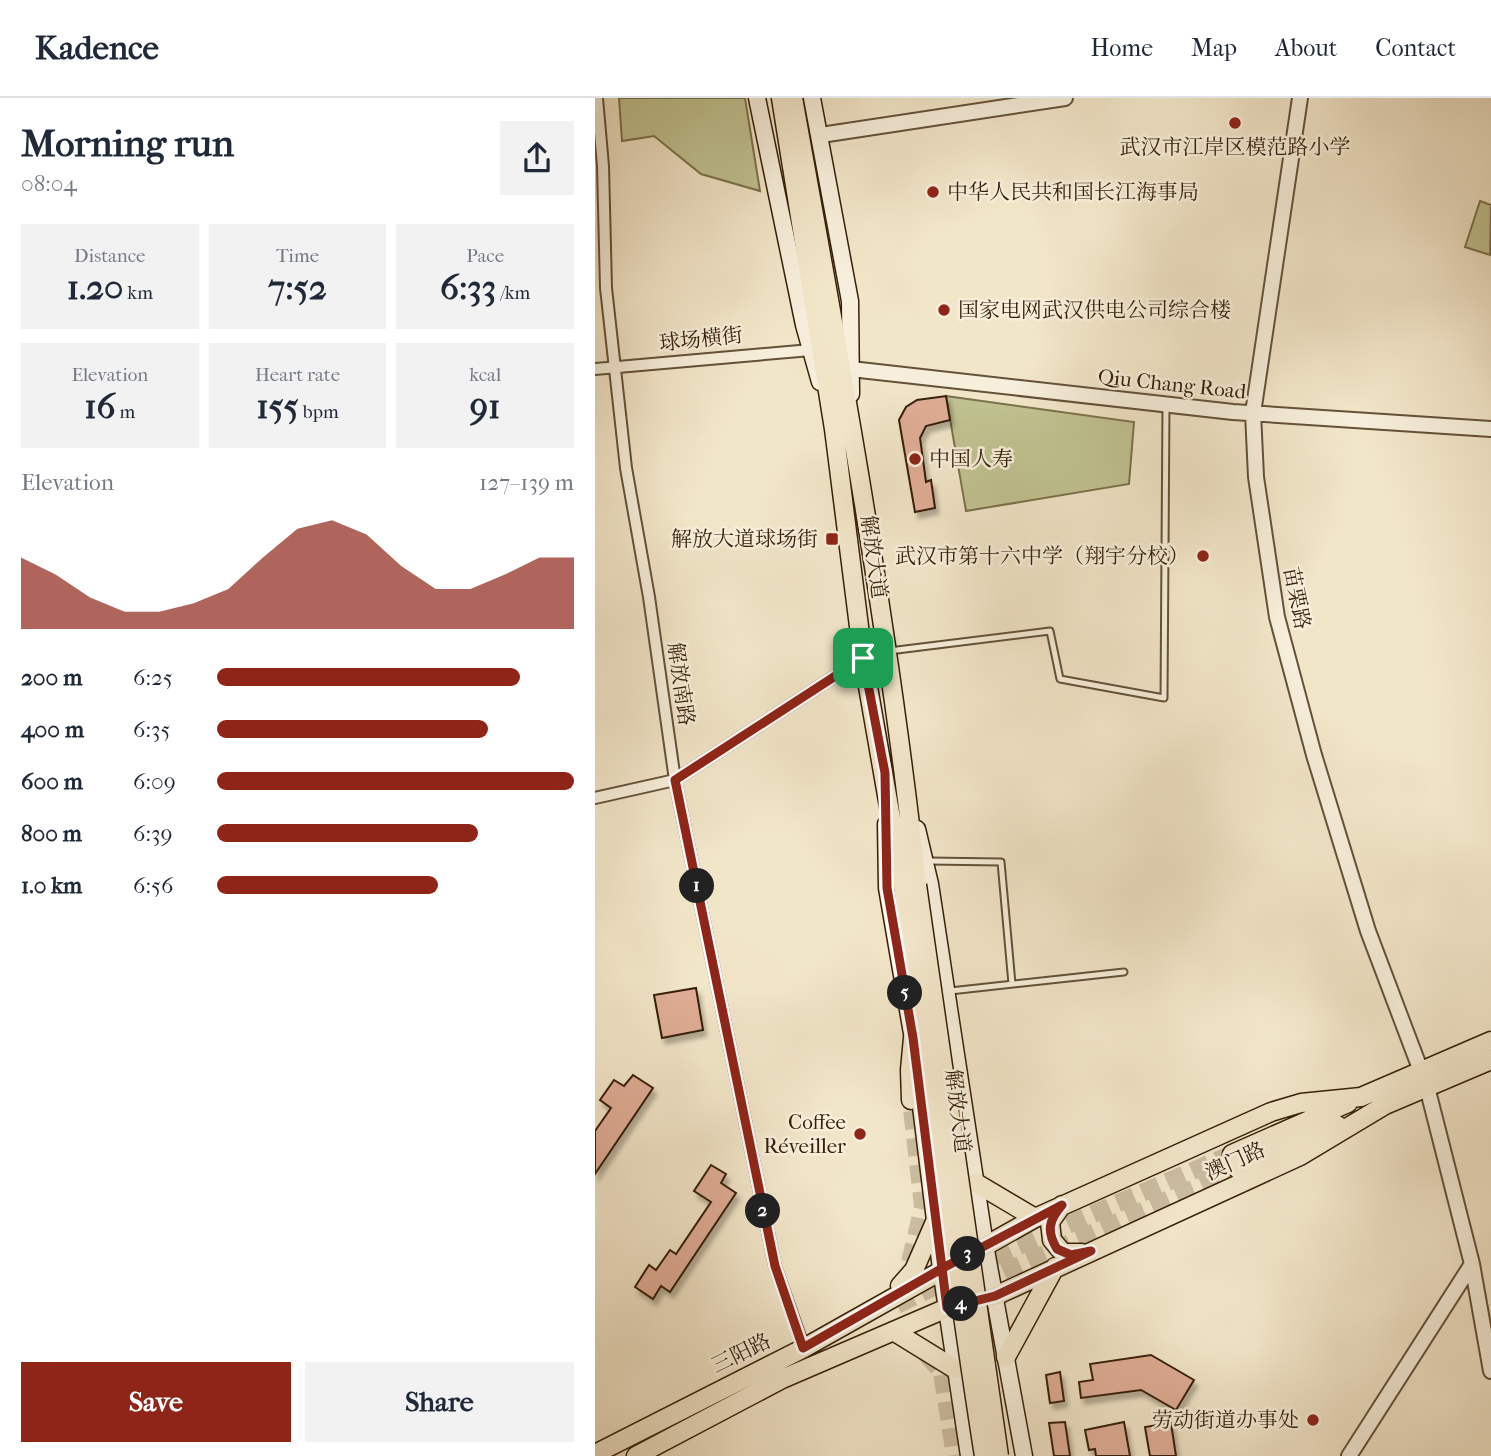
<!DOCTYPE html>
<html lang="en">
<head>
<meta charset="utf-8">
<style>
	body { margin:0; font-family:"IM FELL French Canon","Noto Serif SC",serif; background:#f2f2f3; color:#1f2937; height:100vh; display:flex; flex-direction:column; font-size:26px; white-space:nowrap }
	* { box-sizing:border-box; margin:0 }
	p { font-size:23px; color:#747a83 }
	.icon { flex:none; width:38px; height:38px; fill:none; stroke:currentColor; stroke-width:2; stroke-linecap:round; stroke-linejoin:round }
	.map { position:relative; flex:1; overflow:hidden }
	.drawer { display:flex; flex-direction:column; background:#fff; width:595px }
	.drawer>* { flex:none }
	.pin { position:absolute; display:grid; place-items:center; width:60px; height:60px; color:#fff; margin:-30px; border-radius:14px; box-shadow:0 4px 10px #0006 }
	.km { position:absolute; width:35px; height:35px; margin:-18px; border-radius:50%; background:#222; color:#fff; font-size:19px; line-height:35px; text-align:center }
	.round { display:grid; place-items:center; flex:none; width:74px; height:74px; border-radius:0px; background:#f2f2f3 }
	.head { display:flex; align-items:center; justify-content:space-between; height:119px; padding:0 21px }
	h1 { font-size:38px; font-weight:700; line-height:52px }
	.figures { display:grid; grid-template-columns:repeat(3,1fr); gap:10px; height:119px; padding:7px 21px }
	.figures div { display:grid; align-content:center; border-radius:0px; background:#f2f2f3; text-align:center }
	.figures b { font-size:35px; font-weight:700 }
	.figures small { font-size:19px; font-weight:400 }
	.figures p { font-size:19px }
	.chart { height:196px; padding:14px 21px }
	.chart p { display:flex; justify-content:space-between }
	.chart svg { width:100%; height:126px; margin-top:7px; fill:#8f2418; opacity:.7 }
	.primary-button { display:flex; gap:14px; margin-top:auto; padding:14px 21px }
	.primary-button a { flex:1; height:80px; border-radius:0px; background:#8f2418; color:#fff; font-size:28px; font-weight:700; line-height:80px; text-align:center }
	.primary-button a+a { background:#f2f2f3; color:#1f2937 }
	ul { padding:0 21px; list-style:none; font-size:23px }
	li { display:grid; grid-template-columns:112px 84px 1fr; align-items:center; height:52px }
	li i { height:18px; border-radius:9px; background:#8f2418 }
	header { display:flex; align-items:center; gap:42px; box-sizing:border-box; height:98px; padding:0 35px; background:#fff; border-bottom:2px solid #e0e1e3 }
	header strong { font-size:33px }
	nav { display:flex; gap:38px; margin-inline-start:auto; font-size:24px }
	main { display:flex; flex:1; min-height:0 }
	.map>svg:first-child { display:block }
</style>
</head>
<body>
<header>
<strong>Kadence</strong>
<nav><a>Home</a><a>Map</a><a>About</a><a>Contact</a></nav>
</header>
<main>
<section class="drawer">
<div class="head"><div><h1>Morning run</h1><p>08:04</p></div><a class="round"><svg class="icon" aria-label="share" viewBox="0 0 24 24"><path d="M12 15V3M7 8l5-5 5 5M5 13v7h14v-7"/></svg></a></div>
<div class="figures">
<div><p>Distance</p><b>1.20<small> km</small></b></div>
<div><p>Time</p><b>7:52</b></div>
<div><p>Pace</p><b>6:33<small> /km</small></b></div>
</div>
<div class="figures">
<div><p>Elevation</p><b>16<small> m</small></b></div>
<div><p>Heart rate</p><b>155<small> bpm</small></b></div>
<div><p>kcal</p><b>91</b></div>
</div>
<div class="chart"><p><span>Elevation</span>127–139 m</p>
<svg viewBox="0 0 160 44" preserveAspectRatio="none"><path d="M0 44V19L10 25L20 33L30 38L40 38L50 35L60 30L70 19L80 9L90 6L100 11L110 22L120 30L130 30L140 25L150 19L160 19V44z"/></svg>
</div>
<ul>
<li><b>200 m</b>6:25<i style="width:85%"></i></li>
<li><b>400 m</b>6:35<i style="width:76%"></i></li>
<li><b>600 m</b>6:09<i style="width:100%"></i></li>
<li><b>800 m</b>6:39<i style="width:73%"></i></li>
<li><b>1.0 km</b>6:56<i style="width:62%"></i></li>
</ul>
<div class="primary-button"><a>Save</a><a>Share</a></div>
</section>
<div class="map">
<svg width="896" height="1358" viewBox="0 0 896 1358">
	<defs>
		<filter id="shadow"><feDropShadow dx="3.5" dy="6" stdDeviation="2" flood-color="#0004"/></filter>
	</defs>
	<rect width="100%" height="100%" fill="#f2e6c9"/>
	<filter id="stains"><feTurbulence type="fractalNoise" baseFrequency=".00286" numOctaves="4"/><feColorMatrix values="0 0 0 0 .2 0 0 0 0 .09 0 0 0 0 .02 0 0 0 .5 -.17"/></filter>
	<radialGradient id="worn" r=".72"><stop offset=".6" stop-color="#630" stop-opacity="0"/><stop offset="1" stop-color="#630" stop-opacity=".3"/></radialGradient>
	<path fill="#c1c392" stroke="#7b714c" stroke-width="2" d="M24,0H150L165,93L106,76L59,38L27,43Z
		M885,103L896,107L895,157L870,149Z
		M351,298L539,324L534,386L371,413Z"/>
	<path fill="#e0ad96" stroke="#351f07" stroke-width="2" filter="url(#shadow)" d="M351,298L355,322L331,328L325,340L331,384L336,382L340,410L320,414L304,322L311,309L322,302Z
		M101,890L108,932L67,940L59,897Z
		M38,977L58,990L0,1076V1033L16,1010L5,1002L19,982L29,988Z
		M116,1067L131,1076L126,1085L141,1095L75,1194L66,1188L58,1201L40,1189L54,1167L61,1172L75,1152L81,1156L116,1104L99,1093Z
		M556,1257L599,1282L581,1312L546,1292L486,1300L484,1284L498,1282L495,1266Z
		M465,1274L469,1303L455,1305L451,1277Z
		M470,1324L475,1358H459L454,1325Z
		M529,1324L535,1358H501L500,1351L494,1352L490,1332Z
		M576,1325L581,1358H555L550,1329Z"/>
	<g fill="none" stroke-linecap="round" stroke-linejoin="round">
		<path stroke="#ccbea2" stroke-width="18" stroke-dasharray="18 9" stroke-linecap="butt" d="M315,1164L328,1109L316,1002
			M384,1185L643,1071
			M302,1207L403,1157L637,1056
			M331,1256L347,1274L360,1358"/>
		<defs>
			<path id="service" d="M294,553L455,533L465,581L569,600L571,307
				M333,763L406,764L417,886
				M355,893L529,874"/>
			<path id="minor" d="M2,0L8,68L11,190L31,370L54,499L80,682L180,1168L209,1250
				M0,271L216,252
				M0,700L80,682L268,560"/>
			<path id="tertiary" d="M705,0L658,315L661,379L682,519L719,657L773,833L832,989L877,1166L896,1273
				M226,37L470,0
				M256,271L638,314L896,331
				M754,1358L877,1166"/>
			<path id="secondary" d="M162,0L209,227L225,284
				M217,0L255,203L256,296
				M291,726L292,790L320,953
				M322,731L335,786L390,1147L429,1358
				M322,976L346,1171L374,1358"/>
			<path id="primary" d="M186,0L239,331L268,560L308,789
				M198,0C245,261 293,523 322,787
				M316,1002L315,972L318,940
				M637,1056L753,1005
				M643,1071L742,1027
				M381,1085L440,1120
				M467,1107L455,1124L457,1142L468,1155H487
				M305,1188L319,1172L340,1124
				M300,1234L360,1271
				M411,1259L460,1169
				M0,1356L209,1250L440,1120L676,1014L706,1005L766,999L896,943
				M41,1358L187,1281L352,1210L400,1198L705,1058L790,1007L896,962"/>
		</defs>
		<use href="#service" stroke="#645138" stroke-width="9"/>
		<use href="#minor" stroke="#645138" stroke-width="14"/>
		<use href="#tertiary" stroke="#645138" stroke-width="18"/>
		<use href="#secondary" stroke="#351f07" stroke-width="19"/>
		<use href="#primary" stroke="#351f07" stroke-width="21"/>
		<use href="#service" stroke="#f7efdc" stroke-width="5"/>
		<use href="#minor" stroke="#f7efdc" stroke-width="10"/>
		<use href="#tertiary" stroke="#f7efdc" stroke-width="14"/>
		<use href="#secondary" stroke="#f7efdc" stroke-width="16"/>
		<use href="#primary" stroke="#f2e6c9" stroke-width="18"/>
		<defs>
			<path id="primary-bridge" d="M322,787L404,1358
				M308,789C336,979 359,1169 389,1358"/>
		</defs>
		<use href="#primary-bridge" stroke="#351f07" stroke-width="21" stroke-linecap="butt"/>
		<use href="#primary-bridge" stroke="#f2e6c9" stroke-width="18"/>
	</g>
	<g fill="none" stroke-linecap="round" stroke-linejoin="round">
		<defs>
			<path id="route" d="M268,560L80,682L180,1168L208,1250L346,1171L467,1107C454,1122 451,1133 462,1151L476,1157L496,1153L400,1198L352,1210L318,940L292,790L290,675L268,560"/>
		</defs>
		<use href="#route" stroke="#fff" stroke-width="14"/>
		<use href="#route" stroke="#8f2418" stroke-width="9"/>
	</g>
	<g fill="#8f2418" stroke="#f7efdc" stroke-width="2.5">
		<circle cx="640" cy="25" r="7"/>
		<circle cx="338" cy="94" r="7"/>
		<circle cx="349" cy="212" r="7"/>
		<circle cx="320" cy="361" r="7"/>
		<rect x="230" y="434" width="14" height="14" rx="3.5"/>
		<circle cx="608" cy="458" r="7"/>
		<circle cx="265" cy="1036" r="7"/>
		<circle cx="718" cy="1322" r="7"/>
	</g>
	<g text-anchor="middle" stroke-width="5" stroke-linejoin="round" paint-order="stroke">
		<g font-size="21" fill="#351f07" stroke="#f7efdc" text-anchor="end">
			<text x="640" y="56" text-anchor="middle">武汉市江岸区模范路小学</text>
			<text x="352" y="101" text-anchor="start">中华人民共和国长江海事局</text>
			<text x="363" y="219" text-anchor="start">国家电网武汉供电公司综合楼</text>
			<text x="334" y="368" text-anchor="start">中国人寿</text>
			<text x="223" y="448">解放大道球场街</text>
			<text x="594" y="465">武汉市第十六中学（翔宇分校）</text>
			<text x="251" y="1031">Coffee<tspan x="251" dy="24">Réveiller</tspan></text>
			<text x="704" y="1329">劳动街道办事处</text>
		</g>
		<g font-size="21" fill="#351f07" stroke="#f7efdc">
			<text transform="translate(106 241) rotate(-6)" y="7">球场横街</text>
			<text transform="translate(577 286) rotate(6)" y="7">Qiu Chang Road</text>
			<text transform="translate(279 459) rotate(82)" y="7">解放大道</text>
			<text transform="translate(702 500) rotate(79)" y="7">苗栗路</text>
			<text transform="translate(86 586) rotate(82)" y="7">解放南路</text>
			<text transform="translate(363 1013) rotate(83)" y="7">解放大道</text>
			<text transform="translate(640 1063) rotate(-24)" y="7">澳门路</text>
			<text transform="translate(146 1255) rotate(-26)" y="7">三阳路</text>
		</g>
	</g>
	<rect width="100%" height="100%" filter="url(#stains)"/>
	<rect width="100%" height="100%" fill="url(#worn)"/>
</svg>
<div class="pin" style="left:268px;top:560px;background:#1e9e55"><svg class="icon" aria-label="arrive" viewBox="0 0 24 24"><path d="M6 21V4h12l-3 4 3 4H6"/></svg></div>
<b class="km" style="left:102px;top:788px">1</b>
<b class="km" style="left:168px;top:1113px">2</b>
<b class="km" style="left:373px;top:1156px">3</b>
<b class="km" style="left:366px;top:1206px">4</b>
<b class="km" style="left:310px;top:895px">5</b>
</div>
</main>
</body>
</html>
